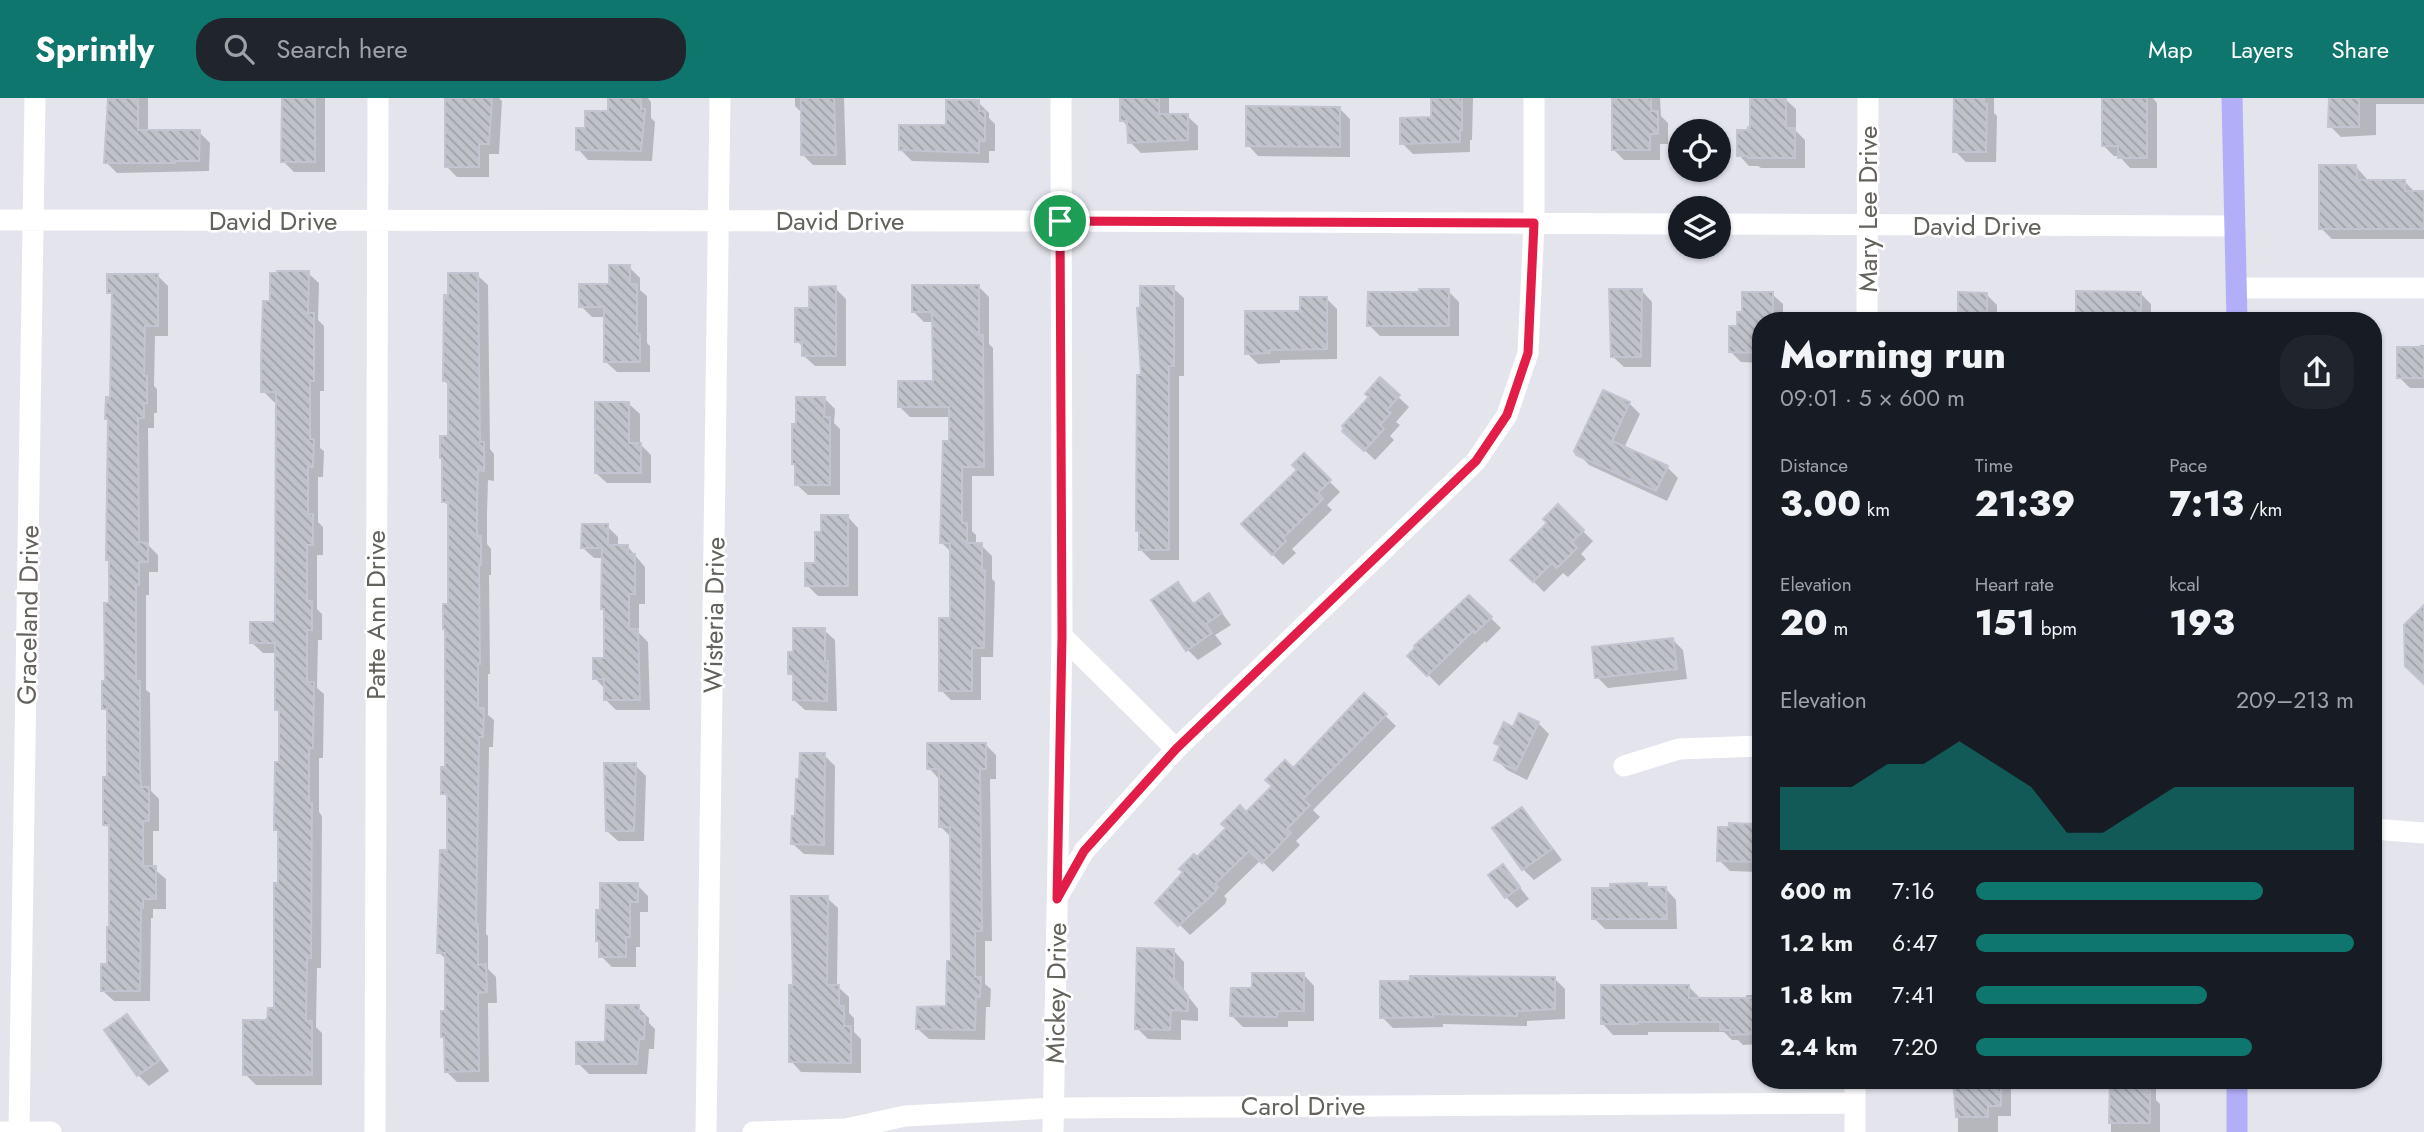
<!DOCTYPE html>
<html lang="en">
<head>
<meta charset="utf-8">
<style>
	body { margin:0; font-family:Jost,sans-serif; background:#20242c; color:#f1f3f6; height:100vh; display:flex; flex-direction:column; font-size:26px; white-space:nowrap }
	* { box-sizing:border-box; margin:0 }
	p { font-size:23px; color:#9ea1a6 }
	.icon { flex:none; width:38px; height:38px; fill:none; stroke:currentColor; stroke-width:2; stroke-linecap:round; stroke-linejoin:round }
	.map { position:relative; flex:1; overflow:hidden }
	.sheet { position:absolute; left:1752px; top:214px; width:630px; height:777px; display:flex; flex-direction:column; background:#171b24; border-radius:28px; box-shadow:0 2px 5px #0004 }
	.sheet>* { flex:none }
	.tools { position:absolute; left:1668px; top:21px; display:grid; gap:14px }
	.tools a { display:grid; place-items:center; width:63px; height:63px; border-radius:50%; background:#171b24; box-shadow:0 2px 5px #0004; font-size:35px }
	.pin { position:absolute; display:grid; place-items:center; width:60px; height:60px; color:#fff; margin:-30px; border:4px solid #fff; border-radius:50%; box-shadow:0 2px 7px #0007 }
	.round { display:grid; place-items:center; flex:none; width:74px; height:74px; border-radius:28px; background:#20242c }
	.headline { display:flex; align-items:center; justify-content:space-between; height:119px; padding:0 28px }
	h1 { font-size:38px; font-weight:800; line-height:52px }
	.stats { display:grid; grid-template-columns:repeat(3,1fr); gap:10px; height:119px; padding:7px 28px }
	.stats div { display:grid; align-content:center }
	.stats b { font-size:35px; font-weight:800 }
	.stats small { font-size:19px; font-weight:400 }
	.stats p { font-size:19px }
	.chart { height:196px; padding:14px 28px }
	.chart p { display:flex; justify-content:space-between }
	.chart svg { width:100%; height:126px; margin-top:7px; fill:#0f766e; opacity:.7 }
	ul { padding:0 28px; list-style:none; font-size:23px }
	li { display:grid; grid-template-columns:112px 84px 1fr; align-items:center; height:52px }
	li i { height:18px; border-radius:9px; background:#0f766e }
	header { display:flex; align-items:center; gap:42px; box-sizing:border-box; height:98px; padding:0 35px; background:#0f766e; color:#fff }
	header strong { font-size:33px }
	nav { display:flex; gap:38px; margin-inline-start:auto; font-size:24px }
	.search { width:490px; height:63px; background:#20242c; display:flex; align-items:center; gap:18px; box-sizing:border-box; padding:0 24px; border-radius:28px; color:#9ea1a6; font-size:26px }
	.map>svg:first-child { display:block }
</style>
</head>
<body>
<header>
<strong>Sprintly</strong>
<div class="search"><svg class="icon" aria-label="search" viewBox="0 0 24 24"><circle cx="10" cy="10" r="6"/><path d="M15 15l6 6"/></svg>Search here</div>
<nav><a>Map</a><a>Layers</a><a>Share</a></nav>
</header>
<div class="map">
<svg width="2424" height="1034" viewBox="0 0 2424 1034">
	<defs>
		<pattern id="building-back-hatch" width="6" height="6" patternUnits="userSpaceOnUse" patternTransform="scale(1.75)"><rect width="6" height="6" fill="#c0c2c9"/><path d="M-1 5l2 2M0 0l6 6M5-1l2 2" fill="none" stroke="#a0a1a6"/></pattern>
	</defs>
	<rect width="100%" height="100%" fill="#e4e4ed"/>
	<path fill="#0003" d="M109,0H148V33L199,34L210,45L209,73L117,75L106,64Z
		M283,0H325V74H294L283,63Z
		M447,0H499L502,3L499,56H489V79H457L446,68Z
		M610,0H648L651,4V20L655,24L652,63L588,62L578,51L586,32L610,15Z
		M795,0H844L846,67H813L802,56V15L795,8Z
		M1129,0H1169V18H1187L1198,28V52L1141,55L1130,44L1129,30L1122,22Z
		M1433,0H1473L1472,42H1470V54L1413,56L1402,45L1433,21Z
		M1617,0H1660L1661,18L1668,25V46H1660V62H1624L1613,51Z
		M1955,0H1994V15L1997,18L1996,64H1966L1955,53Z
		M2104,0H2153L2157,5V70H2130L2119,58H2114L2104,48Z
		M2328,0H2424V6H2376V37L2341,39L2330,28Z
		M1785,1L1796,11V33L1805,42V70H1761L1758,68H1749L1739,57L1749,34Z
		M978,4L989,15V20L995,26V53H989V65L912,63L901,52L948,29Z
		M1339,10L1350,21V59L1258,58L1248,47Z
		M2356,69L2366,80L2367,84H2405L2416,95H2424V141H2332L2321,130Z
		M629,169L640,180V192L647,198V245L650,248V274H617L606,264V219H592L581,208L611,188Z
		M308,175L319,185L318,222L324,228V293H320V350L324,353L323,379H318V424L323,429V457H317V511L322,516V542H318L317,590L324,596L323,660H319V714L322,718L321,870H317L316,929L322,935V987H256L245,976L276,912L280,787V735L276,732L281,616L276,611L277,555H263L252,545L277,526V304H274L263,293L272,205Z
		M477,177L488,187L490,351L494,356V383L488,382L487,416V446L491,451V477H489L490,576H488V617L494,622L493,649H489L486,836L488,838V871L496,879L497,905H488L489,984H457L446,973V942L443,938L447,915V862L438,854L448,753L449,701L443,695L447,671L449,409L444,403V362L442,360L449,340L450,288L444,283Z
		M158,178L168,188V238H155L154,288L157,291V315H154V330H148L149,448L158,457V474H149V497H146V592L150,595L151,693L159,701V733H153V770L166,781V811H153V820H151L150,903H114L103,893L109,867L111,732L105,726L109,681V615L104,610L111,465L108,462L110,323L107,320L112,301L114,198L109,194Z
		M978,188L989,199V246L993,250L994,378H972V433L976,437V447H981L992,458V481L995,484L993,559H981V602H951L941,592L951,522V454L942,445L951,345V319H910L900,309L934,285V224H924L914,214Z
		M835,190L846,201V268H815L804,258V250L797,243L811,212Z
		M1173,190L1184,200V278H1179V462H1151L1141,452V435L1138,432L1143,278Z
		M1448,193L1459,204V238H1380L1369,227L1421,196Z
		M1642,193L1652,204L1651,269H1624L1613,259Z
		M2078,194L2141,196L2151,206V222H2077Z
		M1772,196L1783,206V215H1793L1800,222H1760V265L1741,264L1731,254L1743,216Z
		M1960,196H1986L1997,207V222H1959Z
		M1326,200L1337,211V261L1280,262V265L1258,266L1247,255L1302,215Z
		M2420,247H2424V290H2410L2399,279L2420,251Z
		M2373,248L2381,256V274H2373Z
		M1380,282L1409,309L1396,324L1400,327L1390,338L1394,342L1375,362L1355,343Z
		M824,300L835,311L834,325L840,331V397H808L797,387V369L794,366Z
		M1629,305L1640,316L1624,350L1667,369L1678,380L1667,403L1589,367L1576,353Z
		M629,306L640,316V346L651,357V385H607L596,375Z
		M1304,358L1340,394L1327,407L1332,412L1292,451L1296,455L1283,467L1244,427L1300,372Z
		M1757,406H1760V586L1756,582L1757,455L1752,451L1753,421H1757Z
		M1558,409L1593,443L1581,456L1586,461L1568,479L1563,475L1544,494L1512,462L1549,425Z
		M848,419L858,430V498H818L807,487L817,467Z
		M607,428L618,439V449H628L645,469V506H639V535L648,544L650,612H616L605,601V591L595,580L605,562L603,460H594L583,450Z
		M1178,487L1195,507L1209,498L1231,527L1215,537L1222,546L1198,562L1187,551Z
		M1469,499L1501,530L1486,545L1485,543L1439,588L1410,558Z
		M824,532L835,542L837,613L805,612L794,602V579L790,575Z
		M1673,542L1683,552L1687,581L1608,590L1597,579Z
		M1364,597L1396,628L1313,712L1320,719L1296,743L1300,747L1273,774L1261,762L1224,798L1227,801L1225,806L1190,837L1158,805L1197,761L1293,672Z
		M1538,625L1549,636L1527,682L1507,672L1496,661L1502,650L1496,645L1514,631Z
		M985,646L996,657V681H990L992,843H985V886L991,891L990,909H986L985,942L929,941L918,931L948,910L953,865L951,739L940,728V682L929,670Z
		M824,657L835,668L834,757L804,756L793,746L797,720Z
		M635,667L646,678L644,743H618L607,733Z
		M1522,712L1532,722L1562,762L1534,782L1523,771L1495,731Z
		M1754,727L1760,732V774L1730,773L1719,762Z
		M1503,768L1529,801L1517,810L1506,799Z
		M637,787L648,798V814H640V849H636V869H612L601,858V846L598,843Z
		M1647,787L1651,791H1666L1676,802L1677,831H1605L1594,820Z
		M827,800L838,810L837,888L849,899V915L854,920V934L861,941V975L801,974L791,963Z
		M1174,853L1184,864V893L1198,911V923L1181,922V942L1148,941L1137,930Z
		M1304,877L1314,888V923H1288V929H1243L1232,918L1253,892Z
		M1555,881L1565,891V921L1527,923V928L1443,926V929L1393,930L1382,919Z
		M1688,888L1699,899V902H1746V897H1760V946L1743,947L1738,942H1732L1724,934H1648V937H1613L1603,926Z
		M638,909L649,920V925L655,931L654,951H649L647,976H589L578,965L607,945Z
		M127,918L137,929L169,973L149,988L138,977Z
		M1947,982H2009L2011,984V1018H1998V1034H1958V1003L1955,990Z
		M2111,982H2156V1002L2160,1006V1034H2111Z"/>
	<path fill="url(#building-back-hatch)" stroke="#c3c4d1" stroke-width="2" d="M108,0H138V32H200L199,63H175V65H104Z
		M282,0H315V64H281Z
		M445,0H492L489,46H479V69H445Z
		M608,0H641V11H645L641,53L576,52V30H585V13H608Z
		M801,0H834L836,57H801Z
		M1120,0H1159V16H1188V42L1128,45L1127,23H1120Z
		M1431,0H1462V32H1460V44L1400,46V20L1431,19Z
		M1612,0H1651V13H1658V36H1650V52H1612Z
		M1750,0H1786V30H1795V60H1748V58H1737V32H1748V29H1750Z
		M1954,0H1984V6H1987L1986,54H1953Z
		M2102,0H2147V60H2118V48H2102Z
		M2329,0H2359V29H2328Z
		M946,2H979V13H985V43H979V55L899,52V27H946Z
		M1246,8L1340,9V49L1246,48Z
		M2319,67H2356L2357,82H2405V93H2424V131H2319Z
		M609,167H630V186H637V236H640V264H604V209H579V186H609Z
		M277,173H309L308,215H314V283H310V341H314L313,369H308V416H313V447H307V503H312V532H307V584H314L313,650H309V705H312L311,860H307L306,923H312V977H243V922H267L268,910H274V785H278V732H274L275,664H279V612H275V545H250V524H275L276,294H261V260L263,203H270V175H277Z
		M448,175H478L480,344H484V373L478,372L477,404V438H481V467H479L480,566H478V610H484L483,639H479L476,826H478V867L486,866L487,894L478,895L479,973L445,974L444,939H441V913H445V855H437L440,752H447V696H441V669H445V531H443V506H448V404H442V360H440V338H448V283H443L444,197H448Z
		M107,176H158V228H145L144,278H147V305H144V320H138L139,444L148,445V464H139V487H136V583H140V669L141,689H149V723H143V768H156V801H143V810H141L140,893H101V866H107V829H109V727H103V679H107V611H102V583H105L104,505H109V462H106L108,321H105L106,299H110L112,195H107Z
		M912,187H979V237H983L984,369H962V425H967V445H982V472H985L984,550H972V593H939V520H950V445H940L943,343H949V309H898V283H933L932,214H912Z
		M836,188V258H802V244H795V210H809V189Z
		M1140,188H1174V268H1169V452H1139V433H1136L1137,277H1141L1137,210H1140Z
		M1419,191H1449V228H1367L1368,194H1419Z
		M1609,191H1642L1641,259H1611Z
		M2076,193L2141,194V222H2076Z
		M1742,194H1773V222H1760V255L1729,254V228H1737V214H1742Z
		M1958,194L1987,195V222H1958Z
		M1300,199H1327V251L1270,252V255L1245,256V213H1300Z
		M2397,249H2424V280H2397Z
		M1380,279L1400,297L1387,312L1391,315L1380,327L1384,331L1364,353L1342,333L1344,330L1342,328L1369,299L1365,296Z
		M1603,292L1630,304L1612,343L1668,368L1656,393L1576,357L1574,353Z
		M796,299H825L824,319H830V387H795V366H792V326H796Z
		M595,304H629V345H641V375H595Z
		M1304,355L1331,382L1318,395L1323,401L1283,440L1286,443L1272,457L1241,426L1297,372L1292,367Z
		M1558,406L1584,432L1572,444L1577,450L1557,470L1552,465L1533,484L1510,462L1547,425L1543,421Z
		M821,417H848V488H805V465H815V434H821Z
		M582,426H608V447H628V456H635V496H629V531H638L640,602H604V581H593V560H604V511H601L602,450H581Z
		M1178,484L1193,506L1209,495L1222,515L1206,526L1212,535L1186,553L1151,502Z
		M1469,497L1492,519L1475,535L1473,533L1427,578L1407,558L1415,550L1414,548Z
		M2424,507V586L2405,568L2404,527Z
		M793,530H825V563H828L827,603L793,602V576H788V554H793Z
		M1673,540L1677,571L1595,580L1592,549Z
		M1364,595L1387,616L1303,701L1310,707L1287,731L1291,735L1262,765L1249,753L1215,786L1218,789L1214,795L1178,828L1155,805L1183,774L1179,771L1194,756L1197,759L1226,730L1221,726L1240,707L1246,714L1272,688L1265,682L1285,662L1293,670Z
		M1519,615L1539,624L1516,672L1494,662L1500,648L1494,645L1504,624L1513,629Z
		M927,645H986V671H980L982,833H975V879H981L980,899H976L975,932L916,931L917,909L946,908L947,863H951L950,729H939V671H927Z
		M800,655H825L824,747L791,746L792,718H795L796,681H799Z
		M604,665H636L634,733H606Z
		M1522,709L1552,751L1522,772L1492,730Z
		M1729,725L1755,726V730H1760V764L1717,763L1718,729H1729Z
		M1503,766L1520,789L1505,800L1488,777Z
		M600,785H638V804H630V839H626V859H599V843H596V812H600Z
		M1647,785V789H1666L1667,821H1592V790H1610V786Z
		M791,798H828L827,887H839V908H844V928H851V965L789,964V887H793Z
		M1137,850L1174,851V881L1188,898V913L1171,912L1170,932L1135,931Z
		M1252,875H1304V913H1278L1277,919L1230,918L1231,890H1252Z
		M1410,878L1555,879V911L1517,913V918L1433,916V919L1380,920V883H1410Z
		M1601,887H1689V900H1760V932H1752V936L1731,937L1730,932H1720V924H1638V926H1601Z
		M606,907H639V918H645L644,941H639L637,966H576V944H605Z
		M127,916L160,962L137,978L104,932Z
		M1953,982H2001V1008H1988V1019H1956Z
		M2110,982H2146V993H2150V1025H2109Z"/>
	<g fill="none" stroke-linecap="round" stroke-linejoin="round">
		<path stroke="#fff" stroke-width="21" d="M0,122L1060,123L1680,126
			M1718,126L2235,128
			M2237,190H2424
			M1867,222L1868,0
			M1062,538L1176,651
			M1624,668L1679,651L1760,648
			M2373,731L2424,735
			M1058,798L1084,753L1176,651L1476,363L1507,317L1528,255L1534,125V0
			M0,1034H51
			M19,1034L35,0
			M375,1034L378,0
			M706,1034L720,0
			M753,1034L846,1031L905,1018L1054,1010L1855,1005
			M1053,1034L1062,538L1061,0
			M1855,1034V982"/>
		<path stroke="#b3aef8" stroke-width="21" d="M2232,0L2237,222
			M2237,982V1034"/>
	</g>
	<g fill="none" stroke-linecap="round" stroke-linejoin="round">
		<defs>
			<path id="route" d="M1060,123L1534,125L1528,255L1507,317L1476,363L1176,651L1084,753L1057,801L1062,538Z"/>
		</defs>
		<use href="#route" stroke="#fff" stroke-width="14"/>
		<use href="#route" stroke="#e11d48" stroke-width="9"/>
	</g>
	<g text-anchor="middle" stroke-width="5" stroke-linejoin="round" paint-order="stroke">
		<g font-size="26" fill="#63625c" stroke="#fff">
			<text transform="translate(1868 111) rotate(-90)" y="9">Mary Lee Drive</text>
			<text x="273" y="132">David Drive</text>
			<text x="840" y="132">David Drive</text>
			<text x="1977" y="137">David Drive</text>
			<text transform="translate(28 517) rotate(-89)" y="9">Graceland Drive</text>
			<text transform="translate(376 517) rotate(-90)" y="9">Patte Ann Drive</text>
			<text transform="translate(714 517) rotate(-89)" y="9">Wisteria Drive</text>
			<text transform="translate(1056 895) rotate(-89)" y="9">Mickey Drive</text>
			<text x="1303" y="1017">Carol Drive</text>
		</g>
	</g>
</svg>
<div class="tools">
<a><svg class="icon" aria-label="locate" viewBox="0 0 24 24"><circle cx="12" cy="12" r="6"/><path d="M12 2v4M12 18v4M2 12h4M18 12h4"/></svg></a>
<a><svg class="icon" aria-label="layers" viewBox="0 0 24 24"><path d="M12 4l9 5-9 5-9-5zM3 14l9 5 9-5"/></svg></a>
</div>
<div class="pin" style="left:1060px;top:123px;background:#1e9e55"><svg class="icon" aria-label="arrive" viewBox="0 0 24 24"><path d="M6 21V4h12l-3 4 3 4H6"/></svg></div>
<section class="sheet">
<div class="headline"><div><h1>Morning run</h1><p>09:01 · 5 × 600 m</p></div><a class="round"><svg class="icon" aria-label="share" viewBox="0 0 24 24"><path d="M12 15V3M7 8l5-5 5 5M5 13v7h14v-7"/></svg></a></div>
<div class="stats">
<div><p>Distance</p><b>3.00<small> km</small></b></div>
<div><p>Time</p><b>21:39</b></div>
<div><p>Pace</p><b>7:13<small> /km</small></b></div>
</div>
<div class="stats">
<div><p>Elevation</p><b>20<small> m</small></b></div>
<div><p>Heart rate</p><b>151<small> bpm</small></b></div>
<div><p>kcal</p><b>193</b></div>
</div>
<div class="chart"><p><span>Elevation</span>209–213 m</p>
<svg viewBox="0 0 160 44" preserveAspectRatio="none"><path d="M0 44V22L10 22L20 22L30 14L40 14L50 6L60 14L70 22L80 38L90 38L100 30L110 22L120 22L130 22L140 22L150 22L160 22V44z"/></svg>
</div>
<ul>
<li><b>600 m</b>7:16<i style="width:76%"></i></li>
<li><b>1.2 km</b>6:47<i style="width:100%"></i></li>
<li><b>1.8 km</b>7:41<i style="width:61%"></i></li>
<li><b>2.4 km</b>7:20<i style="width:73%"></i></li>
</ul>
</section>
</div>
</body>
</html>
